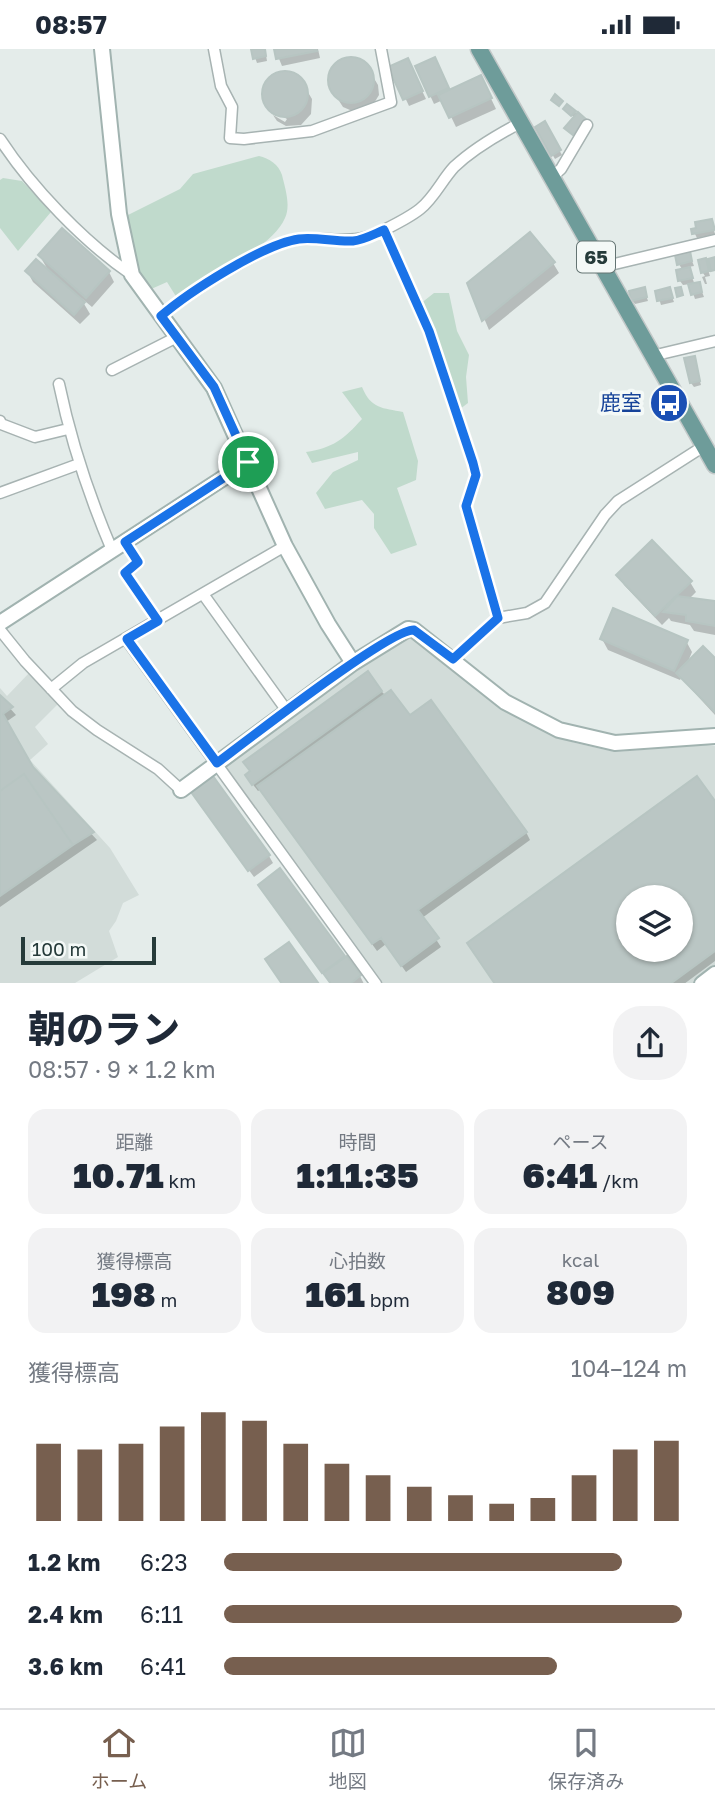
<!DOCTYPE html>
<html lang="ja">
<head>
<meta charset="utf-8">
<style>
	body { margin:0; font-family:"Golos Text","Noto Sans JP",sans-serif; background:#f2f2f3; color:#1f2937; height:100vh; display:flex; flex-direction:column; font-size:26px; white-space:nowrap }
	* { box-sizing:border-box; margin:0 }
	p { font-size:23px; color:#747a83 }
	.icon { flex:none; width:38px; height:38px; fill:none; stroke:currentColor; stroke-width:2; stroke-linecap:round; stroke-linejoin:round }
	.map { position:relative; height:934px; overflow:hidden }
	.details { display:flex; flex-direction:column; background:#fff; flex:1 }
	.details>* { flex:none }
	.buttons { position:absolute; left:616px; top:836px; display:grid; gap:14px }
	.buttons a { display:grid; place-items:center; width:77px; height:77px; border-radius:50%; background:#fff; box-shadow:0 2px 5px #0004; font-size:35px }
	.scale { position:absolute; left:21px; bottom:18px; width:135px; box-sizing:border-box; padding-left:7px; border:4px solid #263b3a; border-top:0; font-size:19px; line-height:24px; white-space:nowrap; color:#263b3a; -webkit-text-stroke:5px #f4f9f7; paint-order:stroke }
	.pin { position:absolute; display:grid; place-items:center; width:60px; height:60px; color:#fff; margin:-30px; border:4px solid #fff; border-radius:50%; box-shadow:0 2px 7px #0007 }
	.round { display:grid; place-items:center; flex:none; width:74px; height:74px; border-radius:28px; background:#f2f2f3 }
	.summary { display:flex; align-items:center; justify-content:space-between; height:119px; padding:0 28px }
	h1 { font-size:38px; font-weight:800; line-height:52px }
	.figures { display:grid; grid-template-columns:repeat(3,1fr); gap:10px; height:119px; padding:7px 28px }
	.figures div { display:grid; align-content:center; border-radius:18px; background:#f2f2f3; text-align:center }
	.figures b { font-size:35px; font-weight:800 }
	.figures small { font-size:19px; font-weight:400 }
	.figures p { font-size:19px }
	.chart { height:196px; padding:14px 28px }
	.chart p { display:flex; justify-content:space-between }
	.chart svg { width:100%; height:126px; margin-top:7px; stroke:#775f4f; stroke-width:6 }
	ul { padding:0 28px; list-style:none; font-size:23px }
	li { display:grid; grid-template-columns:112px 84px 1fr; align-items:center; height:52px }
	li i { height:18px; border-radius:9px; background:#775f4f }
	.status { display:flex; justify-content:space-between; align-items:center; height:49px; padding:0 35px; background:#fff; direction:ltr }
	.status svg { height:19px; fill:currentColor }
	.tab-bar { display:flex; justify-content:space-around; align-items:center; height:98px; border-top:2px solid #e0e1e3; background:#fff; font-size:19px; color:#747a83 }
	.tab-bar a { display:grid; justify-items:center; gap:4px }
	.tab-bar .selected { color:#775f4f }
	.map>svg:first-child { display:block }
</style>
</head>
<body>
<div class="status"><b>08:57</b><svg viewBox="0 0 49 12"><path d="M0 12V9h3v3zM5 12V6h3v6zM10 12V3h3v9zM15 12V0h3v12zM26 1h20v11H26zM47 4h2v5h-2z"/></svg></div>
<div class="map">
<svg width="715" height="935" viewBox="0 0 715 935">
	<rect width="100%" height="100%" fill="#e4ecea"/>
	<path fill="#d2dcd9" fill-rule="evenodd" d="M407,586L559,687L575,694L615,703L706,696L715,697V919L693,935L381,934L222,716L346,625ZM628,849H681V901H628Z
		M30,623L59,654L35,678L48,695L30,711L110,799L139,846L123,854L116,872L109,882L118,908L75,934H0V639L7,647Z"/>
	<path fill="#c0dacc" d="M259,107C269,109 279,116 282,126C285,139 291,156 285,169C269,205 205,222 177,249L167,233L149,241L138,219L124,168L180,140L193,125Z
		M3,129L22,132L51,163L18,202L0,179V131Z
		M434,244H449L457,282L469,306L466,328L468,354L460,360L432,276L420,255Z
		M362,338C371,360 383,359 403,363L418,412L416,431L397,439L417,496L391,505L374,479V465L362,451L325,460L316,444L333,423L358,411V403L312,414L306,403C333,399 344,390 362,370L342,343Z"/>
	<path fill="#0003" fill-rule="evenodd" d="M252,0H265L267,12L257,14Z
		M275,0H318L320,9L282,17Z
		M352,10L366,16L378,36L379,46L371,59L357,64L343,58L330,38L329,28L337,15Z
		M417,18H439L450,43L486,39L496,60L456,78L443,51L434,55Z
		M391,19H411L426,50L409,57Z
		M291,25L300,30L312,50L311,65L301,76L286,77L277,72L273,66L285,73L287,70L269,60L265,52V37L276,26Z
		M566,62L575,63L587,76L576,89L567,79L575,69Z
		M544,75L562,106L555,110L537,79Z
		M711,172L715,185L697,189L693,181Z
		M689,204L694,217L688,218L695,236L699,235L704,248L695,250L690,235L683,236L680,232L678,223L683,222L679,215Z
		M40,207L109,223L114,233L92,258L80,248L90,265L80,275L33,233L27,222L49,223Z
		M705,211L710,227L705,228L707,235H705L702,228L705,227L703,224Z
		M553,214L559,224L489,281L469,234Z
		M644,240L648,252L635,255L632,251Z
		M669,240L674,253L661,256L657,243Z
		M694,309L701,336L694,338L691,334Z
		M618,526L690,533L696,543L689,550L715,553V586L694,582L690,576L671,572L669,569L662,576L624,536Z
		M602,590L686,592L692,603L687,615L715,611V666L681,629L680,631L608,601Z
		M381,642L526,783L530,791L422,869L441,898L406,923L386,895L377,902L261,740L258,742L251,733Z
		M0,648L16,666L6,673L32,720L97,791L0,858Z
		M197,751L269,807L273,814L254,828Z
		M715,755V912L684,935H496ZM628,849H681V901H628Z
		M280,822L345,911L346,909L360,927L364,935H332L264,843Z"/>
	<path fill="#bac6c4" stroke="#b7c5c2" stroke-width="2" fill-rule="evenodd" d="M251,0H265L266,7L253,10Z
		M274,0H316L317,2L276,10Z
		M328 31a23 23 0 1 1 46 0a23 23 0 1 1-46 0Z
		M435,8L449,39L429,48L415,17Z
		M408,9L423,42L403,51L388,18Z
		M262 45a23 23 0 1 1 46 0a23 23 0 1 1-46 0Z
		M481,26L492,49L449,69L438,46Z
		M555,45L563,52L559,57L551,51Z
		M567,55L576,62L571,67L563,60Z
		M578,63L586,70L573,86L564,79Z
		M545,72L561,101L551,107L535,78Z
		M712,170L715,181L692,185L691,180L696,179L695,173Z
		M62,179L110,222L86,249L38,206Z
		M530,183L555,213L482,272L467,234Z
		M690,202L692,212L677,216L675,206Z
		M715,208V221L711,222L708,210Z
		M706,209L709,222L701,224L698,211Z
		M36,210L85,253L74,266L25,222Z
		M690,218L693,229L678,232L676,221Z
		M700,233L702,243L691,246L688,235Z
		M645,238L647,248L631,252L629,242Z
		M670,238L673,249L657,252L655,242Z
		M681,238L683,246L677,248L675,239Z
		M695,307L700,332L690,334L684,309Z
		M652,491L692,532L655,567L616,526Z
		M677,547L715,552V577L686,572V566L663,563Z
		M613,559L688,591L674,622L600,590Z
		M703,597L715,609V663L676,624Z
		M368,622L382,642L252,736L245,726L250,722L243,713Z
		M391,641L410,666L431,651L527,783L418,861L439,889L401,917L381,889L372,895L257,737Z
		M0,646L13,658L3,665L33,718L94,783L73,796L24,725L0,742Z
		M24,725L73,796L0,847V742Z
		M213,727L270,806L248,822L191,743Z
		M697,727L715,752V902L670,935H495L467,894ZM628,849H681V901H628Z
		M280,819L345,907L322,924L258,836Z
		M289,893L319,935H282L265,910Z
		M347,907L361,926L350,935H331L323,924Z"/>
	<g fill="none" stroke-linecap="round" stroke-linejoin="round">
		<defs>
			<path id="street" d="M214,0L221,37L232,58L230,89L244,90L312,82L391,53L381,0
				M0,90C32,139 84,193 132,226
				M551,129L561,120L587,76
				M384,181L429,282L473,414L476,426L466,457L498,569
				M602,218L715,191
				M161,267C189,244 266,193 300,190C333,187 351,198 384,181C396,175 410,168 420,160C434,149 442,131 454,118C473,100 497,86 520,74
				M652,307L715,292
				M112,321L177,288
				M59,335C71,393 89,447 112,501
				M0,372L1,375L35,388L68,380
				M0,444L79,415
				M125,493L138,513L125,524L158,572
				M203,545L287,662
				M0,581L25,612L72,662L97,681L158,720L181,741
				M126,590L376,935
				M453,610L498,569L527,564L545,554L605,466L618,452L704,397
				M51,640L83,614L285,497"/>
			<path id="secondary" d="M102,0L119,165L132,226L214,339L285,497L328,575L353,614
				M0,574L248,413
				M181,741L353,614L408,580L414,581L505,653L559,681L615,694L715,687
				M702,935L715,925"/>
			<path id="primary" d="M479,0L715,416"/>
		</defs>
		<use href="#street" stroke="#a7b3b2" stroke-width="13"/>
		<use href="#secondary" stroke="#a1b3b0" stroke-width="18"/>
		<use href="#primary" stroke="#c2c8c8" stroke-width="19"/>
		<use href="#street" stroke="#fff" stroke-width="10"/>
		<use href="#secondary" stroke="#fff" stroke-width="14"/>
		<use href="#primary" stroke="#6e9c9a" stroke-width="16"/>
	</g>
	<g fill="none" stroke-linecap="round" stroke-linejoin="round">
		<defs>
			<path id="route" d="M384,181L429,282L473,414L476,426L466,457L498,569L453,610L414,581C391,579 245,693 217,714L127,590L158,572L125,524L138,513L125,493L248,413L214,338L161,267C189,243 263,195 299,190C317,188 335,193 353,192C364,191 374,185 384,181Z"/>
		</defs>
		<use href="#route" stroke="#fff" stroke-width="14"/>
		<use href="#route" stroke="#1a73e8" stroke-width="9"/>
	</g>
	<defs>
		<symbol id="bus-disc" viewBox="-11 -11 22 22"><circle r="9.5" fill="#1a4fb4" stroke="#f4f9f7"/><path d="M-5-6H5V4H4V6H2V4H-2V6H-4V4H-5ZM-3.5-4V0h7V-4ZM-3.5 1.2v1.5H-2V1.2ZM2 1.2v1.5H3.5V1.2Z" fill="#fff"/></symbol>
	</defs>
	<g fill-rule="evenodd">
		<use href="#bus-disc" x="647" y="332" width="44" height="44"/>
	</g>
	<g text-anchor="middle" stroke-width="7" stroke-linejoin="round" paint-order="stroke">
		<rect fill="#f4f9f7" stroke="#647473" stroke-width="2" x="577" y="192.5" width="38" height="31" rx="5"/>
		<g font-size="19" font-weight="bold" fill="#263b3a">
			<text x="596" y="215">65</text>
		</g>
		<g font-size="21" fill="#164399" stroke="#f4f9f7" text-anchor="end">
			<text x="642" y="361">鹿室</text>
		</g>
	</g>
</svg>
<div class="buttons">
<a><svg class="icon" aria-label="layers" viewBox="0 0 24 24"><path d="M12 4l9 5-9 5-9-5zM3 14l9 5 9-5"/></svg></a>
</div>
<div class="scale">100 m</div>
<div class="pin" style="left:248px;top:413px;background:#1e9e55"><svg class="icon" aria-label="arrive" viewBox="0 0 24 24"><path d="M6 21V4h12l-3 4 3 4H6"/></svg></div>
</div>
<section class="details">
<div class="summary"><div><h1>朝のラン</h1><p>08:57 · 9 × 1.2 km</p></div><a class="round"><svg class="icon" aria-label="share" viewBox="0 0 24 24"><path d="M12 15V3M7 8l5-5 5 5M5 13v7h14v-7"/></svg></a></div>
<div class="figures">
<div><p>距離</p><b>10.71<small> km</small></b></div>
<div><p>時間</p><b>1:11:35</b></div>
<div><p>ペース</p><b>6:41<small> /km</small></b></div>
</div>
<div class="figures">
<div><p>獲得標高</p><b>198<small> m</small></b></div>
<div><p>心拍数</p><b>161<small> bpm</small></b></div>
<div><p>kcal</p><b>809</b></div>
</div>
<div class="chart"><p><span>獲得標高</span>104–124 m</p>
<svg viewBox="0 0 160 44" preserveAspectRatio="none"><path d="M5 44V17M15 44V19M25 44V17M35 44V11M45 44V6M55 44V9M65 44V17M75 44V24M85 44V28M95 44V32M105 44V35M115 44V38M125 44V36M135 44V28M145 44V19M155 44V16"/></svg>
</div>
<ul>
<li><b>1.2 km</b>6:23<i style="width:86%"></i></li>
<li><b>2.4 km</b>6:11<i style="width:99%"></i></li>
<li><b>3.6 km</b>6:41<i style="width:72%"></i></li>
</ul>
</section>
<nav class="tab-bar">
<a class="selected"><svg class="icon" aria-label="home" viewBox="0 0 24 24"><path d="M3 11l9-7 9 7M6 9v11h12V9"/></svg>ホーム</a>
<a><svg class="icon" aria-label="map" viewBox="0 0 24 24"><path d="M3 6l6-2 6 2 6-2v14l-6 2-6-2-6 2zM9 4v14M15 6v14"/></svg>地図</a>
<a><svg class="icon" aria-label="saved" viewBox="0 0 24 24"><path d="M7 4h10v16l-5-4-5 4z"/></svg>保存済み</a>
</nav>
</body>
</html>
